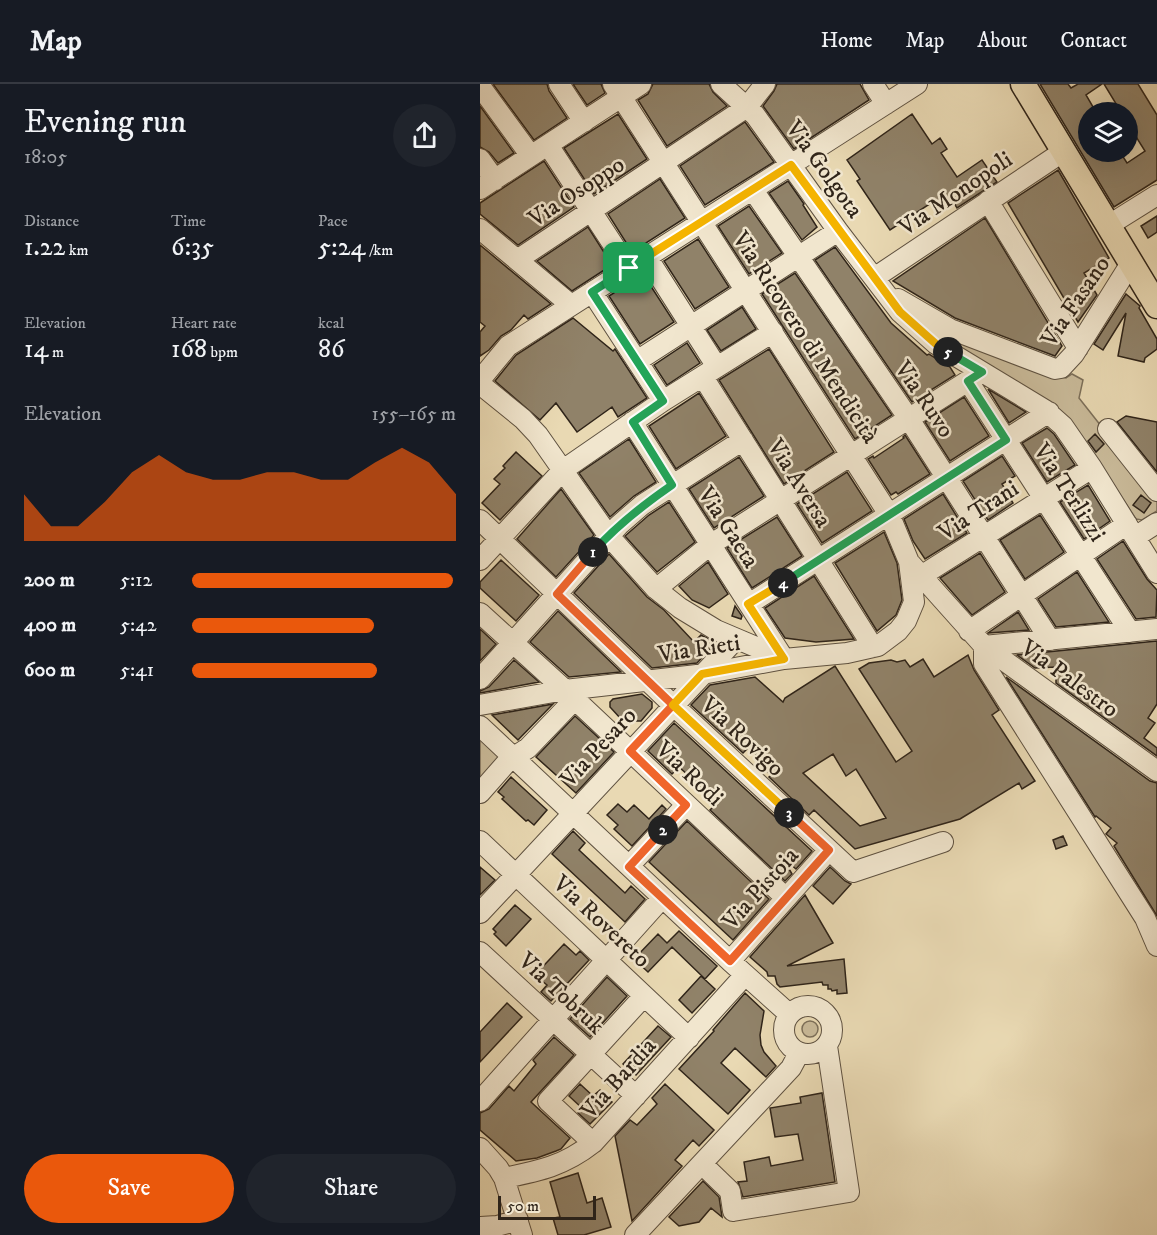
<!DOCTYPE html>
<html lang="en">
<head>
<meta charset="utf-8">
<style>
	body { margin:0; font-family:"IM FELL DW Pica",serif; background:#20242c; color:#f1f3f6; height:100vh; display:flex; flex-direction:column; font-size:22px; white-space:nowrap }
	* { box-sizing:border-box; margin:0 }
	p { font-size:20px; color:#9ea1a6 }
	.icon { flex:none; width:33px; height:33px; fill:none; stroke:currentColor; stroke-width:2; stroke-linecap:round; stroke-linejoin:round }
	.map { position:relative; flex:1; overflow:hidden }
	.details { display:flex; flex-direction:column; background:#171b24; width:480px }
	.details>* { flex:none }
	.fabs { position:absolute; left:598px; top:18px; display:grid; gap:12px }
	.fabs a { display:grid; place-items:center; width:60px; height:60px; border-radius:50%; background:#171b24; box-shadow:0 6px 24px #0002; font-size:30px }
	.scale { position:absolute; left:18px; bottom:15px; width:98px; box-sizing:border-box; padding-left:6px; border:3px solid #2f2419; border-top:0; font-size:16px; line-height:21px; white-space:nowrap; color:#2f2419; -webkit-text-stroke:4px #f1e6ce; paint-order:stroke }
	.pin { position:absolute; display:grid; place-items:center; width:51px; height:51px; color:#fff; margin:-26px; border-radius:12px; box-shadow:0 3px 9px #0006 }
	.km { position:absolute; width:30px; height:30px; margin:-15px; border-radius:50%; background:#222; color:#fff; font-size:16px; line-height:30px; text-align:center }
	.round { display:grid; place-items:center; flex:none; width:63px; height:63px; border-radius:32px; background:#20242c }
	.summary { display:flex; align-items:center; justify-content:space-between; height:102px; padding:0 24px }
	h1 { font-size:33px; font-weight:600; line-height:45px }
	.stats { display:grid; grid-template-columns:repeat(3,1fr); gap:9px; height:102px; padding:6px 24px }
	.stats div { display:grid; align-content:center }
	.stats b { font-size:26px; font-weight:600 }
	.stats small { font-size:16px; font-weight:400 }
	.stats p { font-size:16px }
	.chart { height:168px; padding:12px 24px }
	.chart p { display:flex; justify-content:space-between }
	.chart svg { width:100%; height:108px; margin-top:6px; fill:#ea580c; opacity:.7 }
	.action { display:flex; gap:12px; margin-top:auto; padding:12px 24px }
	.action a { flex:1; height:69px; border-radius:36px; background:#ea580c; color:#fff; font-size:24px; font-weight:600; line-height:69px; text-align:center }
	.action a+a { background:#20242c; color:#f1f3f6 }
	ul { padding:0 24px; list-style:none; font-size:20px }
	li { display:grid; grid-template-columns:96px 72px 1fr; align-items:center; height:45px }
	li i { height:15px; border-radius:8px; background:#ea580c }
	header { display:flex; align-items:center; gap:36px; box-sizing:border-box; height:84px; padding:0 30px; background:#171b24; border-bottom:2px solid #363941 }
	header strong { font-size:28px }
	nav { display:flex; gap:33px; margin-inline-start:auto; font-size:21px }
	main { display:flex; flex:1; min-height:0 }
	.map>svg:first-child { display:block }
</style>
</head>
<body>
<header>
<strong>Map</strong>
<nav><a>Home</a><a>Map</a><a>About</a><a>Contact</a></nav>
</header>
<main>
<section class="details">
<div class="summary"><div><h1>Evening run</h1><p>18:05</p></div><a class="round"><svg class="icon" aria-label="share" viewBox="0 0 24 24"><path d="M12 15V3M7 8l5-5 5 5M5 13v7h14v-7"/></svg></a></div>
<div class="stats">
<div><p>Distance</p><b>1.22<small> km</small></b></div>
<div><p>Time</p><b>6:35</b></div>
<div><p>Pace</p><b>5:24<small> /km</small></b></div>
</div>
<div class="stats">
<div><p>Elevation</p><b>14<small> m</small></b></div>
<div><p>Heart rate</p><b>168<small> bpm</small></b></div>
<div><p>kcal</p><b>86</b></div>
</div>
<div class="chart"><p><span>Elevation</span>155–165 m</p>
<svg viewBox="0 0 160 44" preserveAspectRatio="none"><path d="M0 44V25L10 38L20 38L30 28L40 16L50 9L60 16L70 19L80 19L90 16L100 16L110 19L120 19L130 12L140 6L150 12L160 25V44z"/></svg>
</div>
<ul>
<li><b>200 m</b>5:12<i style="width:99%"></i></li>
<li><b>400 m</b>5:42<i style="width:69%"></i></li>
<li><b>600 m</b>5:41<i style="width:70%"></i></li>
</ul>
<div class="action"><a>Save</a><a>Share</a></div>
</section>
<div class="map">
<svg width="677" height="1151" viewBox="0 0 677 1151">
	<rect width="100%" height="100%" fill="#e9d9b3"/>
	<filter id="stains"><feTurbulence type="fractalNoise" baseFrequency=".00333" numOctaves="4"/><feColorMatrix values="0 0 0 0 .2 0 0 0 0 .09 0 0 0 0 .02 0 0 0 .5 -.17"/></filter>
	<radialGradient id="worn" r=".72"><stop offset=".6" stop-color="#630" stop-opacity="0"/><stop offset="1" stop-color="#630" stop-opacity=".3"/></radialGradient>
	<path fill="#c9ba99" stroke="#7c6f59" stroke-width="1.5" d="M483,256L573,291L586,294L592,290L603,296L599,314L677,413V427L662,436L656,435L614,371L478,265Z
		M0,654L20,674L0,697Z
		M322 945a8 8 0 1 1 16 0a8 8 0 1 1-16 0Z"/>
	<path fill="#908269" stroke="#2f2419" stroke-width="1.5" fill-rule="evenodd" d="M13,0H67L69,7L87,34L54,56Z
		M93,0H121L125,9L107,21Z
		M173,0H229L233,8L247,22L187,62L158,16L168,10Z
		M297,0H380L389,16L314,65L283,22L294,7Z
		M560,0H588L591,4L598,0H622L606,11L616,28H609V68H640L647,79L665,67L648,40V28H641L624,0H658L677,31V96L634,123Z
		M0,22L34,69L18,79L9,68L0,63Z
		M138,30L167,75L114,110L84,64Z
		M432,30L452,60L460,54L467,65L461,69L477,93L502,76L517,98L477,124L472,116L459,125L454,117L410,146L377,97L380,95L367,76Z
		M265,38L294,78L225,121L200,82Z
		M64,77L94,123L38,161L0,130V119Z
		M578,86L629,174L604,189L617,211L598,238L528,119Z
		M180,95L205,134L152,168L128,130Z
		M308,97L324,120L323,121L337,143L322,156L289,109Z
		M269,122L302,169L269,190L238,142Z
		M677,132V148L668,154L661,142Z
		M505,134L582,262L575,272L475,234L413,197Z
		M108,143L132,181L92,207L57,177Z
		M218,155L249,203L215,225L184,177Z
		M0,161L71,220L48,235L44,231L31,246L21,252L9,266L0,272V248L5,242L0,238Z
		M355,163L411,239L447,271L449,270L470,283L475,291L432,318L335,176Z
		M315,189L412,331L375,355L282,210Z
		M163,190L194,238L160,260L129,212Z
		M646,210L660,222L659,224L677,255V265L665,274L664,278L638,272L646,229L623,266L614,260Z
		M262,223L276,245L241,267L227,246Z
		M93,234L133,267L135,265L167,314L138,333L132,323L97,348L76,319L60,336L15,297L36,271Z
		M207,259L220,279L187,301L174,281Z
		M289,265L354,368L304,400L239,296Z
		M508,305L546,328L529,339Z
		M219,309L246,352L196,385L169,342Z
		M484,313L509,352L470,377L445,338Z
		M646,332L677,338V388L637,338Z
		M567,344L574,350L595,381L567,398L542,359Z
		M615,350L624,360L616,368L608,357Z
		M425,351L450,390L418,410L416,408L411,411L388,375L393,372L394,374L424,354L423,353Z
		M149,355L176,398L154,412L130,433L99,389Z
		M36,368L62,392L20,436L2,419L20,400L14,395L25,384L23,382Z
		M522,372L535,392L522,400L533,419L508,436L483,397Z
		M259,373L284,412L234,444L209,405Z
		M367,388L392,427L342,459L317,420Z
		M608,401L630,437L604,455L580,418Z
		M81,405L114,451L76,493L37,455Z
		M463,410L487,449L445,475L433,457L424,435Z
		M661,411L671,419L664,429L653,421Z
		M189,418L215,458L177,488L145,452L169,431Z
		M560,431L584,468L545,495L520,456Z
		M297,433L322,472L272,504L247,464Z
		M404,448L417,479L422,516L416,531L397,547L355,479Z
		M643,457L667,495L677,506L676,533L656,535L617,475Z
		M500,469L525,508L492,531L460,494Z
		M129,470L167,513L184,526L214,558L221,551L236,559L217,579L172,584L94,509Z
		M21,476L59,511L36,537L0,504V498Z
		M228,478L248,510L229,524L212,516L199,502Z
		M597,488L629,538L576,543L558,515Z
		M334,492L374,555L336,558L305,554L285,524Z
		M255,522L262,532L261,535L252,532Z
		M78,527L141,588L89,593L50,558Z
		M538,528L549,546L508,549Z
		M0,545L16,560L0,577Z
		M677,557V620L668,634L675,639L664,654L677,664V672L576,599V583L555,584L537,571Z
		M488,571L494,586L519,626L512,631L555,697L542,705L539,699L480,735L375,765L334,726L329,731L289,693L291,691L285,686L288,682L269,663L263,669L211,621L230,601L275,593L303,618L305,614L355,582L416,678L432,667L379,585L389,579L411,576L417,578L425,576L430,583L443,575L454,593ZM353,670L366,692L376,685L406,734L380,742L323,689Z
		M34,576L59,598L0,609V607L9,603Z
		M526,593L670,697L677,699V832L634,762L637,759L626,750L631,744L616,732L615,733Z
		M162,610L172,618V624L161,637H151L147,634L141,635L130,623V618L133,615Z
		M73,620L38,656L12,631Z
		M95,632L134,668L96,709L56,673Z
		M194,639L332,767L316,785L302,773L312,790L305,797L230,726L238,718L199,683L192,690L168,667Z
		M31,693L67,726L54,741L48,736L46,737L22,715L24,713L18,708Z
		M138,720L147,728L154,721L169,735L182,721L186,725L152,762L134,745L138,741L127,731Z
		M207,737L289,815L253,856L169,778Z
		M93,747L105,759L99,766L145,809L151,802L165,815L145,838L72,770Z
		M583,752L587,761L576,765L573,756Z
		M0,783L15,796L0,811Z
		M350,783L365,797L371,800L353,820L333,802Z
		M325,811L353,859L307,882L364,875L367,909L357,910V906L352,907L351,905H348V901H343L342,898L300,903L297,900L295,892H288L287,888L270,873Z
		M35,821L51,835L26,862L14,850L16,848L13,845Z
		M199,847L237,882L225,895L192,863L168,888L154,875L178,850L187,859Z
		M84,860L96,871L100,867L109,876L71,917L61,908L67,901L55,891Z
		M221,892L235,905L212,929L199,916Z
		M127,893L147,912L110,953L90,935Z
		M265,909L284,927L280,951L281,961L284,968L296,982L286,993L255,964L241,979L270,1006L248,1030L199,985L234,947L233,946Z
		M27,919L42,933L0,978V948Z
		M178,942L191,953L156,991L143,980Z
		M74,953L94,971L51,1018L90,1054L81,1065L76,1067L57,1074L36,1077L0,1046V1029L9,1025L29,1002L34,1007L56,980L53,976Z
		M100,1000L113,1012L120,1006L132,1018L110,1040L98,1029L102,1024L89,1012Z
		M185,1000L234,1046L219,1062L213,1056L195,1076L202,1082L152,1137L135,1052L150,1036L157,1041L177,1020L172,1014Z
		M342,1009L355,1098L263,1113L258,1098L267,1097L264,1078L289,1073L291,1082L323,1076L318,1050L295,1053L290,1024L321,1019L320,1013Z
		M98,1089L107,1119L122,1114L131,1143L104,1151H78L73,1134L80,1133L70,1098Z
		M223,1097L239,1113L242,1133L231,1124L219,1138L199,1142L189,1133Z"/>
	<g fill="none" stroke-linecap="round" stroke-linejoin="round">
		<defs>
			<path id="minor" d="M79,0L104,38
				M241,0L275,31L358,147L420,228L456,260L565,326L583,342L612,384L677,489
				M393,0L406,20
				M0,2L51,72
				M68,61L149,185
				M0,75L15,96
				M0,105L161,0
				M273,106L429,335L570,556
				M508,117L598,264
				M629,141L677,111
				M0,145L91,221
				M167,173L237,283
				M37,176L267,23L285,0
				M394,194L584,67
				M112,208L183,317
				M418,215L470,245L575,285L581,284L594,270L651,179
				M157,277L358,147
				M223,293L393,563
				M0,296L28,262L437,0
				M488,297L650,548
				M0,300L43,335L58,351L128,451L176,505L200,524L236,546L304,575
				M152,338L304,575
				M628,345L677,407
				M0,436L193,621L373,788L463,758
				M655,453L677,439
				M0,476L83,386L183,317L293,248
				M429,478L504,562L677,687
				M441,492L612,384
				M176,505L230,461L502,288
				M269,520L569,328
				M0,529L85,606L306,814
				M489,547L647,440
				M504,562V580L665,834L677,862
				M504,562L677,545
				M0,595L139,441L162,421L263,356
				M0,621L85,606L217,591L304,575L367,569L398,562L418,547L426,537L434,518L429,478L410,432L133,0
				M0,642L250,877L309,930
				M0,709L28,677L48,664L95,615
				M0,757L209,954
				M149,782L206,721
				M0,829L256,555
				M0,868L156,1012
				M250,877L349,766
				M304 946a24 24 0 1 1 48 0a24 24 0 1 1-48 0Z
				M0,1017L182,814
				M113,1059L68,1017L164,912
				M0,1064L18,1084L24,1094L42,1151
				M222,1080L250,1107L253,1127L369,1108L347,962
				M24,1094C59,1087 84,1082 113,1059L265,891
				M0,1143L17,1142L38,1136
				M155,1151L311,984L319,969"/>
			<path id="major" d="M543,0L677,222"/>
		</defs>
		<use href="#minor" stroke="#5e5140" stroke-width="22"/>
		<use href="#major" stroke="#2f2419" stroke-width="27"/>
		<use href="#minor" stroke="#f1e6ce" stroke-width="20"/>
		<use href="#major" stroke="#e9d9b3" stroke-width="24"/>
	</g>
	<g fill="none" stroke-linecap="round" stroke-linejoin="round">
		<defs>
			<path id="split-1" d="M113,468C137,441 163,421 192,401L153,338L183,317L112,208L149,184"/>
			<path id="split-2" d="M113,468L77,510L193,621L150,667L206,721L183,746"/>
			<path id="split-3" d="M183,746L149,783L250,877L349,766L309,729"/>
			<path id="split-4" d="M303,499L268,520L304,575L222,590L193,621L309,729"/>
			<path id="split-5" d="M303,499L526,356L488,297L502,288L468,268"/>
			<path id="split-6" d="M149,184L311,81L420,228L456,260L468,268"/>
		</defs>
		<use href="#split-1" stroke="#fff" stroke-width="12"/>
		<use href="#split-2" stroke="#fff" stroke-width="12"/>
		<use href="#split-3" stroke="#fff" stroke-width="12"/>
		<use href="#split-4" stroke="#fff" stroke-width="12"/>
		<use href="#split-5" stroke="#fff" stroke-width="12"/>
		<use href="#split-6" stroke="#fff" stroke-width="12"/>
		<use href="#split-1" stroke="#22a559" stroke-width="8"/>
		<use href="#split-2" stroke="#f0652b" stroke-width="8"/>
		<use href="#split-3" stroke="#f0652b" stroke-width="8"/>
		<use href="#split-4" stroke="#f5b400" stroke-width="8"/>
		<use href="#split-5" stroke="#22a559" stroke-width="8"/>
		<use href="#split-6" stroke="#f5b400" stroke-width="8"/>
	</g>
	<g text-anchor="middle" stroke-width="5" stroke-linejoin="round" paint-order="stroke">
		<g font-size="24" fill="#2f2419" stroke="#f1e6ce">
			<text transform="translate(345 85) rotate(54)" y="8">Via Golgota</text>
			<text transform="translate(96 107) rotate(-33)" y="8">Via Osoppo</text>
			<text transform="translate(475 109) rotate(-34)" y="8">Via Monopoli</text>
			<text transform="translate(595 217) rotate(-56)" y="8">Via Fasano</text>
			<text transform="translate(326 253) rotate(57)" y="8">Via Ricovero di Mendicità</text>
			<text transform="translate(445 315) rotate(56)" y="8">Via Ruvo</text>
			<text transform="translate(320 399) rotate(58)" y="8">Via Aversa</text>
			<text transform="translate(590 408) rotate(57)" y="8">Via Terlizzi</text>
			<text transform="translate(498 426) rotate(-33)" y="8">Via Trani</text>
			<text transform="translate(249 443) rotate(57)" y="8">Via Gaeta</text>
			<text transform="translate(219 564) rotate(-9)" y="8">Via Rieti</text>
			<text transform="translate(590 594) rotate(36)" y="8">Via Palestro</text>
			<text transform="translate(263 652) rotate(43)" y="8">Via Rovigo</text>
			<text transform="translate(118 663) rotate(-47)" y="8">Via Pesaro</text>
			<text transform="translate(210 689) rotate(43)" y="8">Via Rodi</text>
			<text transform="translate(280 804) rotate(-48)" y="8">Via Pistoia</text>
			<text transform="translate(122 837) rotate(43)" y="8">Via Rovereto</text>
			<text transform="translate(82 909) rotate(43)" y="8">Via Tobruk</text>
			<text transform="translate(138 994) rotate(-48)" y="8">Via Bardia</text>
		</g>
	</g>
	<rect width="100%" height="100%" filter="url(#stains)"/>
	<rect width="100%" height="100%" fill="url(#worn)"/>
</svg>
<div class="fabs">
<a><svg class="icon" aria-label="layers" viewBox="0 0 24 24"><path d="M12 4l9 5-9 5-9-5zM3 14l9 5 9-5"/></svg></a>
</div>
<div class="scale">50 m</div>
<div class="pin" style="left:149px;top:184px;background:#1e9e55"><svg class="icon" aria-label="arrive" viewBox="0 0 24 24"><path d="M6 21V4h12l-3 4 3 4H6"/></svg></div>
<b class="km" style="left:113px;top:468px">1</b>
<b class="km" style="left:183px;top:746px">2</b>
<b class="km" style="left:309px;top:729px">3</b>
<b class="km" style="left:303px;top:499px">4</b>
<b class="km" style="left:468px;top:268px">5</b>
</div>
</main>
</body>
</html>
